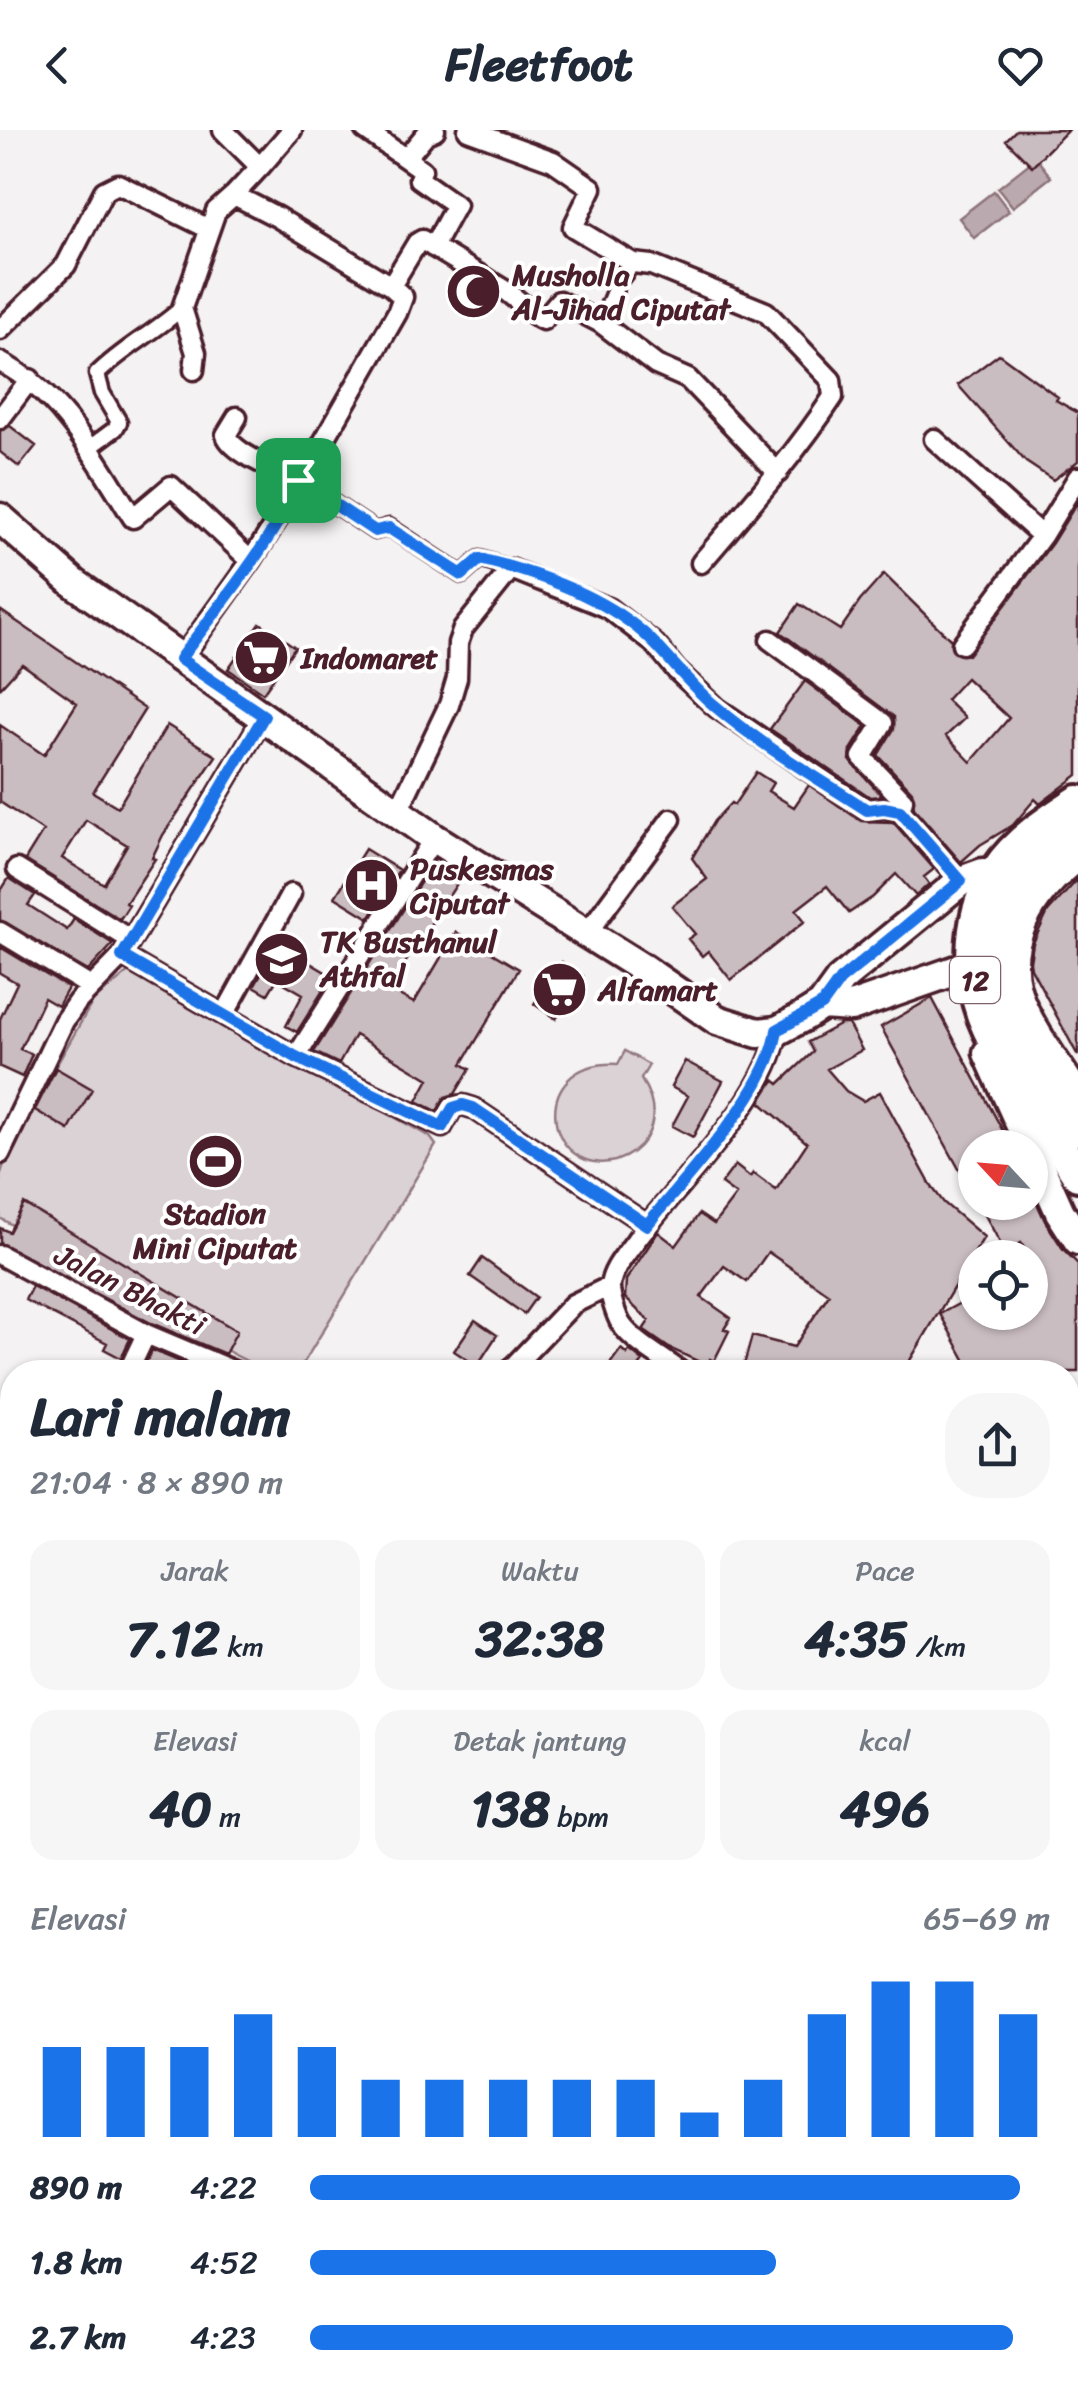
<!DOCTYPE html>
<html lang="id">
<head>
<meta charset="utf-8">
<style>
	body { margin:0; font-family:Sriracha,sans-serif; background:#f6f6f7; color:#1f2937; height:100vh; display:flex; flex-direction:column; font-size:38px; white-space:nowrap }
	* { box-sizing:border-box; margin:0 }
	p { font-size:32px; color:#747a83 }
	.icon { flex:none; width:55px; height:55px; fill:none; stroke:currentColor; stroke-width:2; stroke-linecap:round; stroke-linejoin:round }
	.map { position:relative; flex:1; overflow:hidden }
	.details { position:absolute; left:0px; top:1230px; width:1080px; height:1038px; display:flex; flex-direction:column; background:#fff; border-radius:40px 40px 0 0; box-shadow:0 2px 8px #0004 }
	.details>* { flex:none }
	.needle { width:65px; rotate:296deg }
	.buttons { position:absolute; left:958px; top:1000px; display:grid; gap:20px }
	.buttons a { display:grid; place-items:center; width:90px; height:90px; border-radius:50%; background:#fff; box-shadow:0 2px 8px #0004; font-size:50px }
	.pin { position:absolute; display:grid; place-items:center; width:85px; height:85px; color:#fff; margin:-42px; border-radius:20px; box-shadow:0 5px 15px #0006 }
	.round { display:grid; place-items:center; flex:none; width:105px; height:105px; border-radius:40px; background:#f6f6f7 }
	.overview { display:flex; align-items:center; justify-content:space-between; height:170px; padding:0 30px }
	h1 { font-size:55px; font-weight:700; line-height:75px }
	.figures { display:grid; grid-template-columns:repeat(3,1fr); gap:15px; height:170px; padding:10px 30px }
	.figures div { display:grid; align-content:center; border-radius:25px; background:#f6f6f7; text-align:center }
	.figures b { font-size:50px; font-weight:700 }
	.figures small { font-size:28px; font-weight:400 }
	.figures p { font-size:28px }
	.chart { height:280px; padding:20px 30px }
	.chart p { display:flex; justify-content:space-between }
	.chart svg { width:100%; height:180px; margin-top:10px; stroke:#1a73e8; stroke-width:6 }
	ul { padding:0 30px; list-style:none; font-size:32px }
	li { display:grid; grid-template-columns:160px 120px 1fr; align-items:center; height:75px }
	li i { height:25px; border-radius:12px; background:#1a73e8 }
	header { display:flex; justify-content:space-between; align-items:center; height:130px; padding:0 30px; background:#fff; font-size:45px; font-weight:700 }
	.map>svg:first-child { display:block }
</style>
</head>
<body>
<header><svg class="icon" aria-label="back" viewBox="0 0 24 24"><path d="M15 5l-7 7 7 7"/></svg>Fleetfoot<svg class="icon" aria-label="heart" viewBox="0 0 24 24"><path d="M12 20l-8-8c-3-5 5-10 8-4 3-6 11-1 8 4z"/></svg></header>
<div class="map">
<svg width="1078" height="2266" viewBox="0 0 1078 2266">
	<rect width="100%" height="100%" fill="#f4f2f2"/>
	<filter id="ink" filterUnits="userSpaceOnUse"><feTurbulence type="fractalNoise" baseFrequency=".01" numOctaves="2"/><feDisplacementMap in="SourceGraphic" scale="20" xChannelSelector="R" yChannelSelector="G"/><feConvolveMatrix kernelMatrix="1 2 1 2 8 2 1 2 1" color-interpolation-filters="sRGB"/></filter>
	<g filter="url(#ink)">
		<path fill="#dbd2d5" stroke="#927880" stroke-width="2.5" d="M131,840L430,1007L436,1015L298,1242H268L233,1224L0,1088V1046L9,1019L93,871Z
			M625,921L649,935L641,949C653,968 658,988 646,1008C639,1019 628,1027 615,1031C545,1048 525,929 618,934Z"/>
		<path fill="#baa9ae" stroke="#8d727a" stroke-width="2.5" d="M1036,28L1051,47L1013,77L998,58Z
			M994,61L1009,81L974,108L959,88Z"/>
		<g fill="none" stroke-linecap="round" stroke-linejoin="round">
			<path stroke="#8d727a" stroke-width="5" d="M0,1369L12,1373
				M937,2255L953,2266"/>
		</g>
		<path fill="#cabdc1" stroke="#4a1f2b" stroke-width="2.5" fill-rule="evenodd" d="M1016,0H1068L1032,36L1006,10Z
			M460,148L491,166L481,184L450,166Z
			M999,224L1058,267L1056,270L1078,283V331L1053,350L1026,332L958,255Z
			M10,296L36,316L19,337L0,322V301Z
			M1078,371V645L1040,674L1035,669L1013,695L980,715L961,732L914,678L912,661L878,625L894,599V587L780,502L799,474L840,500L860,471L884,444L951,510L954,523L968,525L1052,413ZM966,548L1009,588L971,632L946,606L965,588L946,570Z
			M0,480L145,579L93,662L118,677L167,595L216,626L163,705L152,728L155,729L126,773L129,775L120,789L25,730L43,701L0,672V595L44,625L77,573L22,534L0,558ZM86,690L127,715L104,754L62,728Z
			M260,493L295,517L263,563L228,539Z
			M805,551L866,596L851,620L850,630L882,666L870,667L770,599Z
			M756,642L773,653L768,661L794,677L809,655L861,691L893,692L934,739L924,747L929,754L916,766L896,744L873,767L849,783L827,756L796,780L805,791L731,850L708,821L702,826L688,809L695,804L672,776L707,749L692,728L714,691L731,673L734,675Z
			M365,719L399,740L369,788L335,767Z
			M435,729L462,746L388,859L414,873L456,802L519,839L462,934L470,939L455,964L445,967L437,981L417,971L429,949L355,905L339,934L314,922Z
			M9,748L35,765L28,775L67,800L74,789L113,814L88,841L0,790V762Z
			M1078,749V926L1031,838L1030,832L1033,813L1048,782Z
			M278,814L332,846L297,902L286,896L303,864L277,849L268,864L254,856Z
			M0,817L68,858L58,876L44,868L20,919L32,924L22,947L0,937V889L17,853L0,843Z
			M562,832L583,846L556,889L534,874Z
			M932,868L1012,1018H975V1068L881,897Z
			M841,894H848L862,920L827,939L846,961L863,971L880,962L932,1057L944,1073L984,1107L903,1242H742L752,1206L794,1217L829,1164L768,1122L747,1152L724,1136L701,1167L731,1188L724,1199L729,1201L714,1231L710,1229L708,1236L669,1218L643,1200L649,1191L625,1168L626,1150L658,1102L676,1116L699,1084L714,1094L736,1065L721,1054L735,1035L750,1047L753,1043L776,1060L807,1013L760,972L774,950L779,954L813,922L808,912Z
			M685,931L723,951L693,1007L672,996L688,966L671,957Z
			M56,938L92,959L69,1000L35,980Z
			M1030,1058L1045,1091L1063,1119L1078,1134V1242H972L940,1184L975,1165V1182H1030V1128L1021,1113L1005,1122L978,1072H1030Z
			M24,1074L237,1201L225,1224L151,1193L0,1113V1098L9,1102Z
			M482,1128L536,1167L524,1184L470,1146Z
			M32,1156L130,1209L121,1228L104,1219L107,1213L25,1170Z
			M475,1190L497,1205L477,1236L454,1221Z
			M621,1219L627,1224L629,1220L643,1231L635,1242H604Z
			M152,1220L183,1233L179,1242H161L147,1236L143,1239Z"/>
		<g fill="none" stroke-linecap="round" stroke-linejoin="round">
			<defs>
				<path id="pedestrian" d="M601,193L618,152L633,133
					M88,319L115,299L119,292L102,263L97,244C123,218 154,203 182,178
					M298,350L375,401L389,397L462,445L480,429L511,439"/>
				<path id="minor" d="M223,0L260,37L234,65
					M365,0L422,40L419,49L456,75L433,117
					M468,0L553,31L592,58L573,97L633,133L651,135L766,182L831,250L833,267C794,326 747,379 701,433
					M406,28L426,4L435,0
					M260,37L292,0
					M391,156L417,113L422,110L506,161L539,188L543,190L559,171L601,193L656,235L688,249L778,343
					M0,200L66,135L104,61L118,54L209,99
					M0,232C64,265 96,330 133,388L171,356L251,431
					M237,287L226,305C233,324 279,341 298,350
					M0,289L30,249
					M934,309L1042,406L962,514
					M1042,406L1078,347
					M770,510L883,593L862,627L903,670L900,681L961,751
					M181,529L251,431L294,363L397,183L403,167L391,156L277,87L234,65L216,81L182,178L196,223L194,240
					M398,681L449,575L457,548L458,513L463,499L511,439L608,478L656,515L677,541L717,578L867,680L884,678L900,681
					M17,739L131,810
					M0,802L91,857
					M587,803L671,689
					M122,826L296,927L442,997L453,977L463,975L473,978L647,1095
					M224,885L291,764
					M296,927L434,708
					M0,1024L64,891L78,871L122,826L264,586
					M0,1125L146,1204L236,1242
					M128,1242L146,1204
					M508,1242L573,1174L610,1156
					M681,1242C663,1228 634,1213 621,1194C616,1185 610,1167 610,1157C611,1140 627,1123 636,1110C677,1054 769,967 777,901
					M0,1291L6,1294
					M1068,1491L1078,1494
					M0,1664L12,1654
					M1068,1756L1078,1764
					M0,1813L12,1812
					M1068,2134L1078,2140
					M0,2147L12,2124
					M265,2255L297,2266
					M43,2266L49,2255
					M336,2266L342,2255
					M438,2266L445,2255
					M547,2266L554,2255
					M660,2266L668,2255
					M769,2266L776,2255
					M883,2266L890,2255"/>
				<path id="secondary" d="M0,388L74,453L434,708L642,838L717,890L758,903L777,901L803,887L822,875L840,850L961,751L983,743
					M1078,726C1032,761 996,815 1021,874C1035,907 1060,938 1078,968
					M822,875L851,877L960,839
					M988,923L1060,1082L1078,1110"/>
				<path id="trunk" d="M1078,671C1050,689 1016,711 997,740C968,781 966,841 983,887C1002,936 1049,998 1078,1045
					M1078,701C1058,714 1034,733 1020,752C997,783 994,836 1006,871C1022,916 1054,958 1078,1000"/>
			</defs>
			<use href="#pedestrian" stroke="#4a1f2b" stroke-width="21"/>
			<use href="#minor" stroke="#4a1f2b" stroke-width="25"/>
			<use href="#secondary" stroke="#4a1f2b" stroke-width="35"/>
			<use href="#trunk" stroke="#4a1f2b" stroke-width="38"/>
			<use href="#pedestrian" stroke="#fff" stroke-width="14"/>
			<use href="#minor" stroke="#fff" stroke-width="18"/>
			<use href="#secondary" stroke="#fff" stroke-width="28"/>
			<use href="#trunk" stroke="#fff" stroke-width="30"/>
		</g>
	</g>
	<g fill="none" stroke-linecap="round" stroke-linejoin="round" filter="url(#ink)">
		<defs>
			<path id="route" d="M298,350L375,401L389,398L462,445L480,429C541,444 613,469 657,516C677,537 693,558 715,576C762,616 816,647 867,680L884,678L900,681L961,751L840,850L822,875L777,900C769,962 687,1045 647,1095L473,978L463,975L453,978L442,997L296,927L122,826L264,586L180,529C216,480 278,406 298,350Z"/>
		</defs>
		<use href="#route" stroke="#fff" stroke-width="20"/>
		<use href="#route" stroke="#1a73e8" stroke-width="12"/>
	</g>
	<defs>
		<symbol id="mosque-disc" viewBox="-11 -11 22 22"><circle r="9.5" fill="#4a1f2b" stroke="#fff"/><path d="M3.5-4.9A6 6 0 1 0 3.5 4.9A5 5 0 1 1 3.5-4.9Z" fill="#fff"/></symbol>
		<symbol id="supermarket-disc" viewBox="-11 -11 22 22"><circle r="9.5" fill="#4a1f2b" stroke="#fff"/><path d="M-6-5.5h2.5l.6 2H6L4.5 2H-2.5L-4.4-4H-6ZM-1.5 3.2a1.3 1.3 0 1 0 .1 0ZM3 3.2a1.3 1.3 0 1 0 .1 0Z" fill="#fff"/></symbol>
		<symbol id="hospital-disc" viewBox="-11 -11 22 22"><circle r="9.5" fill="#4a1f2b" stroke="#fff"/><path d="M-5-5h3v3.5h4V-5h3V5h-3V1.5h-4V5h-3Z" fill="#fff"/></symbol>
		<symbol id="school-disc" viewBox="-11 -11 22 22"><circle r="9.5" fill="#4a1f2b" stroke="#fff"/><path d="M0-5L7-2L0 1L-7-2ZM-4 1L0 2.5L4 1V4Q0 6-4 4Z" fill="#fff"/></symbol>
		<symbol id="stadium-disc" viewBox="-11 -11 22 22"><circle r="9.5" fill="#4a1f2b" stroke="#fff"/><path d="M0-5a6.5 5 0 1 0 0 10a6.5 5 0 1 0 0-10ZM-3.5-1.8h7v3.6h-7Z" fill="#fff"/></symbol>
	</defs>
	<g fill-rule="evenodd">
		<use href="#mosque-disc" x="442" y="130" width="63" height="63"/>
		<use href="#supermarket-disc" x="230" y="496" width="63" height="63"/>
		<use href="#hospital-disc" x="340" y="724" width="63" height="63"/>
		<use href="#school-disc" x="250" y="798" width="63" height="63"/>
		<use href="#supermarket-disc" x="528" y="828" width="63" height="63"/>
		<use href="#stadium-disc" x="184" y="1000" width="63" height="63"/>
	</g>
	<g text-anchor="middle" stroke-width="8" stroke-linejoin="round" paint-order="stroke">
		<rect fill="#fff" stroke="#80626b" stroke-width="2.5" x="950" y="827" width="50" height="46" rx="8"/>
		<g font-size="28" font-weight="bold" fill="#4a1f2b">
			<text x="975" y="860">12</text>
		</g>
		<g font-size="30" font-weight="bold" fill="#4a1f2b" stroke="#fff" text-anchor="start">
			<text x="512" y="155">Musholla<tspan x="512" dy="34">Al-Jihad Ciputat</tspan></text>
			<text x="301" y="538">Indomaret</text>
			<text x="410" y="749">Puskesmas<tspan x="410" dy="34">Ciputat</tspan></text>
			<text x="320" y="822">TK Busthanul<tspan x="320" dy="34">Athfal</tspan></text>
			<text x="598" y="870">Alfamart</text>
			<text x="215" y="1094" text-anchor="middle">Stadion<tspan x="215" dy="34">Mini Ciputat</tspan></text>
		</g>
		<g font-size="30" fill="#4a1f2b" stroke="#fff">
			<text transform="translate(130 1160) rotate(27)" y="10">Jalan Bhakti</text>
		</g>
	</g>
</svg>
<div class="buttons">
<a><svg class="needle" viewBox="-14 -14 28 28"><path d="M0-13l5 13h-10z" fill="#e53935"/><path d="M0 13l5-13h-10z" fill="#747a83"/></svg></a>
<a><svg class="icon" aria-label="locate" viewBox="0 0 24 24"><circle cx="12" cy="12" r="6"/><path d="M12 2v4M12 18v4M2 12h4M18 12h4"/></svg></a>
</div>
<div class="pin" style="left:298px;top:350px;background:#1e9e55"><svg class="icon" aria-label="arrive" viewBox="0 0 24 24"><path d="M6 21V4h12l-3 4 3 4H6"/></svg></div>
<section class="details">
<div class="overview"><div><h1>Lari malam</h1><p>21:04 · 8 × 890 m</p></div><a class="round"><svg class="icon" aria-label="share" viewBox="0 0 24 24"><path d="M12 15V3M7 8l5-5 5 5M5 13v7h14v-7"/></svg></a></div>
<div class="figures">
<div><p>Jarak</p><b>7.12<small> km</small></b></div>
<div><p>Waktu</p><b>32:38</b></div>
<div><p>Pace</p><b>4:35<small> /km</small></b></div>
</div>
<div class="figures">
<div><p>Elevasi</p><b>40<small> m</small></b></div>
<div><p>Detak jantung</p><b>138<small> bpm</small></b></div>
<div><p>kcal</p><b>496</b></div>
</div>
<div class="chart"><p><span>Elevasi</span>65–69 m</p>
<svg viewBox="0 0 160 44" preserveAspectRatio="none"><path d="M5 44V22M15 44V22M25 44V22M35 44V14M45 44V22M55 44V30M65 44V30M75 44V30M85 44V30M95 44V30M105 44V38M115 44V30M125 44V14M135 44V6M145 44V6M155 44V14"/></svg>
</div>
<ul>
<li><b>890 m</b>4:22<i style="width:96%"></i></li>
<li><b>1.8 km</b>4:52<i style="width:63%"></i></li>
<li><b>2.7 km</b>4:23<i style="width:95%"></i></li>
</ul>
</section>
</div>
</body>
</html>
